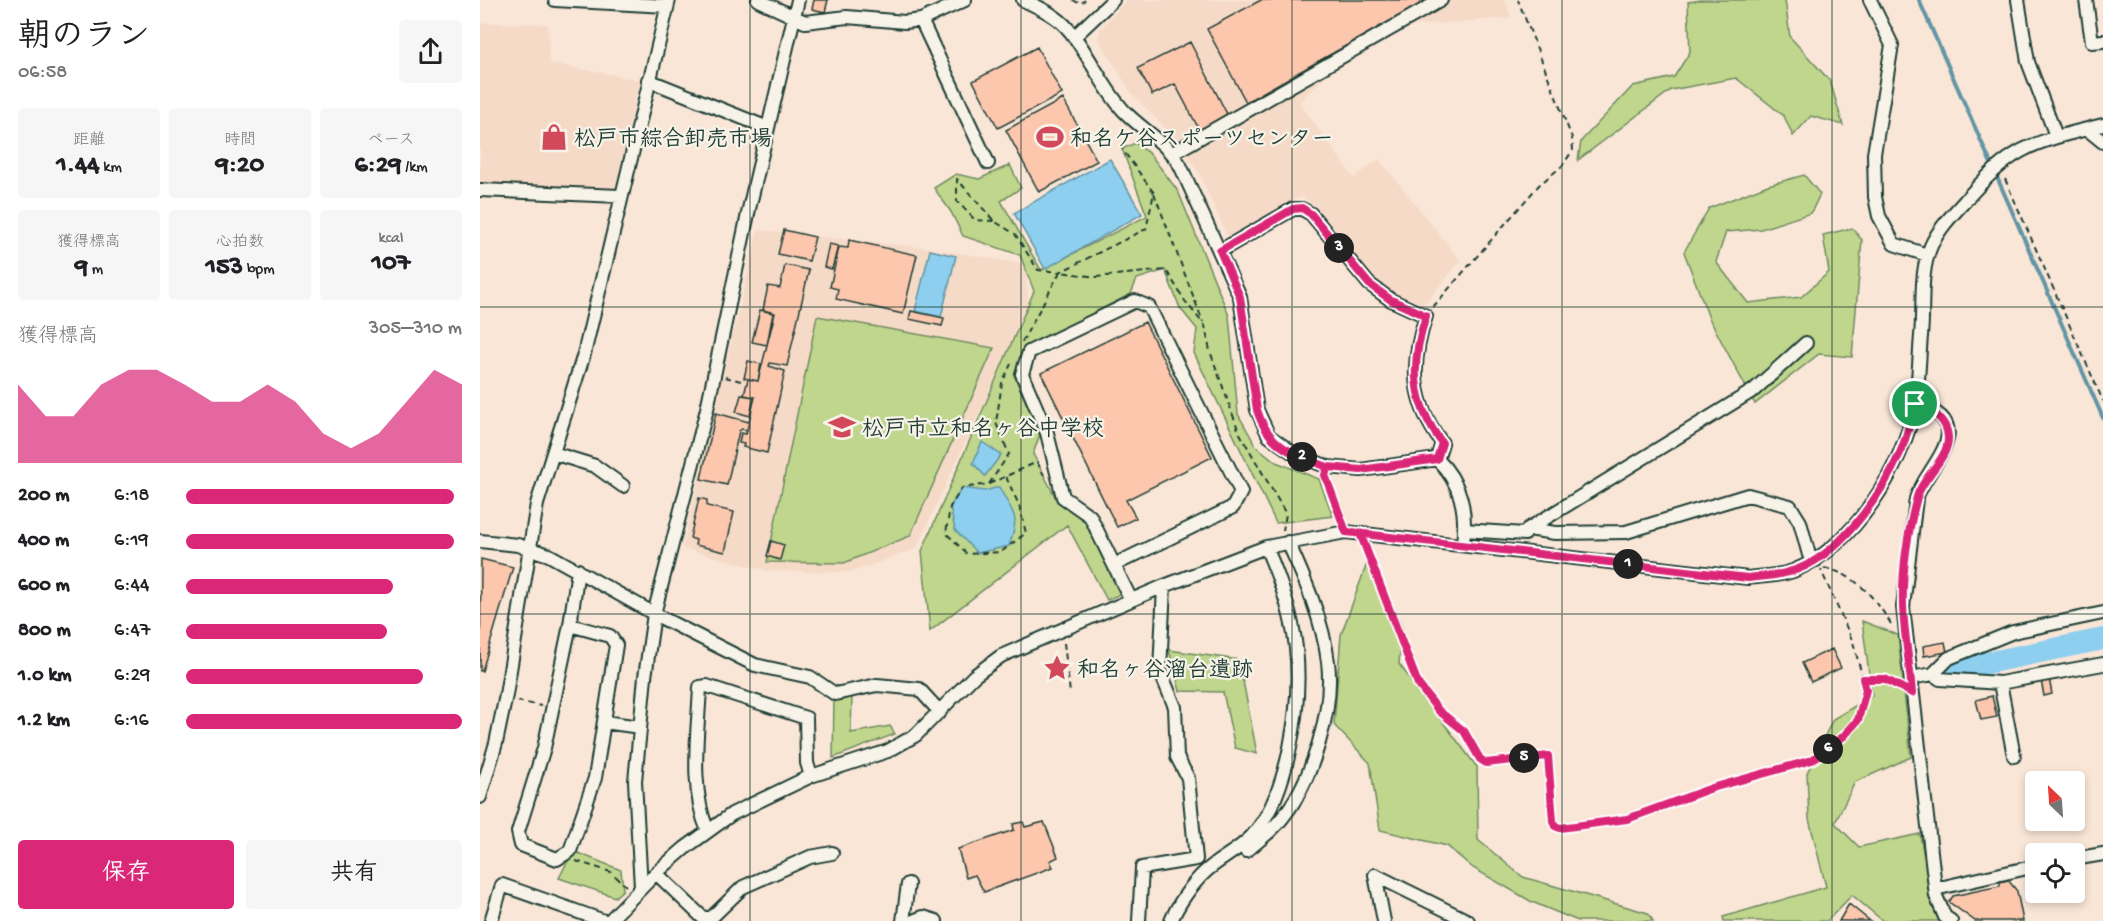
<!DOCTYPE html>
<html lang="ja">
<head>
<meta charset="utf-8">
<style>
	body { margin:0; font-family:"Gochi Hand","Klee One",sans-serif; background:#f6f6f6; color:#202124; height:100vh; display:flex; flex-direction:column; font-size:22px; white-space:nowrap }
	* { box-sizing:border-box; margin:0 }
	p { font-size:20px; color:#757577 }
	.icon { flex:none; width:33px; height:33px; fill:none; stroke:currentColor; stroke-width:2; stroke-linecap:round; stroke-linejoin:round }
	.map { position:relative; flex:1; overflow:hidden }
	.sheet { display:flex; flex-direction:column; background:#fff; width:480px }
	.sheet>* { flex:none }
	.needle { width:39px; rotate:335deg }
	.buttons { position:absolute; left:1545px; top:771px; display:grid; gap:12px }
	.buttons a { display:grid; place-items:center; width:60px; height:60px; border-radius:6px; background:#fff; box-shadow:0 3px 9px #0003; font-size:30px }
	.pin { position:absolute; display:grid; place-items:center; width:51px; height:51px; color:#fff; margin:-26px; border:3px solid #fff; border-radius:50%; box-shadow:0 2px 6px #0007 }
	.km { position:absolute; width:30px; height:30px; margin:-15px; border-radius:50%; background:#222; color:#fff; font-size:16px; line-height:30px; text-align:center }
	.round { display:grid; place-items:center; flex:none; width:63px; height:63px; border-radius:6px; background:#f6f6f6 }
	.summary { display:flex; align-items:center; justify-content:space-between; height:102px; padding:0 18px }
	h1 { font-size:33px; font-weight:700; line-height:45px }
	.figures { display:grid; grid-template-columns:repeat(3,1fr); gap:9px; height:102px; padding:6px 18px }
	.figures div { display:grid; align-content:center; border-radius:6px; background:#f6f6f6; text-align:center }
	.figures b { font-size:26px; font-weight:700 }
	.figures small { font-size:16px; font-weight:400 }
	.figures p { font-size:16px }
	.chart { height:168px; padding:12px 18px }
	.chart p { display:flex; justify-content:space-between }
	.chart svg { width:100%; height:108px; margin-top:6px; fill:#db2777; opacity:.7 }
	.primary-button { display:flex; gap:12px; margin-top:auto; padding:12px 18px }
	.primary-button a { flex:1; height:69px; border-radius:6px; background:#db2777; color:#fff; font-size:24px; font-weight:700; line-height:69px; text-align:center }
	.primary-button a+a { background:#f6f6f6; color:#202124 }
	ul { padding:0 18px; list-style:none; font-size:20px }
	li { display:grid; grid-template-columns:96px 72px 1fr; align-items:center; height:45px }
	li i { height:15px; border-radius:8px; background:#db2777 }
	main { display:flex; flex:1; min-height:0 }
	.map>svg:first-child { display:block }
</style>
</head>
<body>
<main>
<section class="sheet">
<div class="summary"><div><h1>朝のラン</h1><p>06:58</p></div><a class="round"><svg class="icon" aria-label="share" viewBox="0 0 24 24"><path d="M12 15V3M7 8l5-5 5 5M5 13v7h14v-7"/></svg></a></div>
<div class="figures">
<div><p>距離</p><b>1.44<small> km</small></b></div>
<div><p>時間</p><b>9:20</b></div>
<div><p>ペース</p><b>6:29<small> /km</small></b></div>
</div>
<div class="figures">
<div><p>獲得標高</p><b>9<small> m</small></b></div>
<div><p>心拍数</p><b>153<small> bpm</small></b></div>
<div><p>kcal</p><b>107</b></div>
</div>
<div class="chart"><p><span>獲得標高</span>305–310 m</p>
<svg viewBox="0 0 160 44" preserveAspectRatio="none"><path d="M0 44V12L10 25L20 25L30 12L40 6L50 6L60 12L70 19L80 19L90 12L100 19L110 32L120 38L130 32L140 19L150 6L160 12V44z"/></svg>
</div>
<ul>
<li><b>200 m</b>6:18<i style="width:97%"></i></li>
<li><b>400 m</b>6:19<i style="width:97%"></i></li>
<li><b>600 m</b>6:44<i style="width:75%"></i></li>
<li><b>800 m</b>6:47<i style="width:73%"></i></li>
<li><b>1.0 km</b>6:29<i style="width:86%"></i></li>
<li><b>1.2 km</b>6:16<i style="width:100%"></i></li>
</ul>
<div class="primary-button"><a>保存</a><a>共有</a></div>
</section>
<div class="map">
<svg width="1623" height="921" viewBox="0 0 1623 921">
	<rect width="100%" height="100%" fill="#f9e6d7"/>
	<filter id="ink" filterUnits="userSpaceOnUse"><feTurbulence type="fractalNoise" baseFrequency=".0167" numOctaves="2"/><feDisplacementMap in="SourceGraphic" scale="12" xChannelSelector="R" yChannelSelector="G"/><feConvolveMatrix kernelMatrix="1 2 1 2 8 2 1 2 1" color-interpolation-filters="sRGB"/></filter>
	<g filter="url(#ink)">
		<path fill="#f6dac8" d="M647,0H1025L1031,18L927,26L859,63L819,102L874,178L899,159L981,261L946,302L936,306L889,279L825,198L819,197L751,237L747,236L719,173L694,137L652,94L618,38L620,29Z
			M0,23L68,24L69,63L160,80L133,200L0,193Z
			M278,230L449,248L545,264L549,305L436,549L372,572L288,571L202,548Z"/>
		<path fill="#bfd68c" stroke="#6f8a60" stroke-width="1.5" d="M1221,0H1305L1310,37L1350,81L1363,125L1331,116L1313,136L1304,116L1256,78L1191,90L1098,160L1101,141L1153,86L1194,77L1210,52L1208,2Z
			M655,143L670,154L698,191L749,316L758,414L776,446L796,462L839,479L853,516L796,523L714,353L717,329L700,308L685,270L657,279L651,294L546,348L534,375L560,434L553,454L578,502L604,520L642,593L627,600L587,525L450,631L442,551L554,291L540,255L483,236L471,212L454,188L476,174L499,179L530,165L541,188L521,201L561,270L667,216L642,149Z
			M1324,175L1340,194L1331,213L1281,229L1246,232L1236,262L1268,303L1321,297L1349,272L1343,235L1372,228L1382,240L1372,357L1339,354L1275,404L1229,318L1204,252L1229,208L1288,185Z
			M337,316L514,348L430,536L364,563L287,562Z
			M890,555L922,628L919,664L997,767L998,840L1043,877L1168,913L1173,921H1098L1052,902L993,868L967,846L900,830L890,763L854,725L861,635Z
			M1382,621L1418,635L1431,757L1375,782L1355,823L1379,847L1440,834L1453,908L1461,921H1403L1372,895L1347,921H1244L1243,917L1346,887L1329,819L1327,773L1353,719L1392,696Z
			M689,650L759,660L777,754L755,748L743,692L700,691Z
			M372,694L371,733L410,726L415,734L353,758L354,699Z
			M93,851L141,870L143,890L135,897L79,878Z"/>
		<path fill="#8ecfef" stroke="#6295a4" stroke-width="1.5" d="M630,159L662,214L565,269L534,213Z
			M450,250L476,256L461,317L435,311Z
			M502,442L521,455L505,476L493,463Z
			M519,487C533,515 541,512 529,546L497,553L475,530L470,507L482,488L505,491Z"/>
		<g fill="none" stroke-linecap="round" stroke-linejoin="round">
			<path stroke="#6295a4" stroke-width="4" d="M1439,0L1623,418"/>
			<path stroke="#8ecfef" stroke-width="22" d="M1472,670L1623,639"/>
		</g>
		<path fill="#fdc7ae" stroke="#1f3d34" stroke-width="1.5" d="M334,0H348L345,12L332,9Z
			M781,0H943L944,2L766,102L727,29Z
			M710,42L748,116L720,131L695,84L672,95L658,68Z
			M557,47L582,94L518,128L493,81Z
			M583,99L617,161L559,192L526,130Z
			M304,230L335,237L329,261L298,254Z
			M369,240L437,255L423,314L356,299L358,289L350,287L359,247L368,248Z
			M349,244L358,246L352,269L344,267Z
			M305,265L329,270L307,366L290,363L289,366L305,371L287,453L263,447L264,444L259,443L261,433L266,434L275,397L264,395L268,379L278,381L295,313L283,310L288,286L300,288Z
			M280,310L293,313L287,345L272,342Z
			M431,311L464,318L462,326L429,319Z
			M665,322L732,457L646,500L656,518L637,527L561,373Z
			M268,361L281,364L278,381L264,378Z
			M261,395L274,397L270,416L256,412Z
			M236,413L269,422L267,430L262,429L259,431L247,485L221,479Z
			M219,498L227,500V506L254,512L245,552L215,545L216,540L210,538Z
			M291,541L304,545L300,560L287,556Z
			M1,559L33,567L2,671H0Z
			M1465,642L1467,652L1444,656L1443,646Z
			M1352,649L1361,668L1331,682L1322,663Z
			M1569,678L1572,694L1564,696L1561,680Z
			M1512,696L1517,717L1501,720L1496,700Z
			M543,822L545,827L564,822L578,857L570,861L573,867L504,892L495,875L486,878L478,849L534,830L533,824Z
			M1528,880L1537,891L1543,921H1495L1469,902L1473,896L1520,886V882Z
			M1369,904L1390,921H1359Z"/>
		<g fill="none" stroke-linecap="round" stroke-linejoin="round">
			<defs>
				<path id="minor" d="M75,0L187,6
					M278,0L325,22L367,17L425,22L441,20L485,0
					M543,0C559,7 578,16 589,30C610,55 621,86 644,111C662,130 685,141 700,165L760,297L777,410L789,436L813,453L848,467L881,470L957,459C981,483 987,510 983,544
					M1390,0L1412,45L1394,154L1395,197L1399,216L1414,244L1447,255
					M1538,0L1548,62L1576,136
					M1606,0L1612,42L1623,41
					M441,20L508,163
					M594,37L633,0
					M168,80L288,128
					M1607,129L1623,142
					M693,153L961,0
					M0,190L140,196
					M740,251L813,209H822L831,214L889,284L911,300L946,316C930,365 931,401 962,443L957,459
					M1435,404C1503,423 1446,466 1436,499L1423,607L1456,896L1465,917L1471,921
					M73,453L115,466L143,486
					M1048,529L1274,390L1326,343
					M984,530L1045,534L1048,529L1075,533L1146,532L1268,495L1310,506L1320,522L1329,555L1336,560
					M0,541L38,545L69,555L180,617L275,665L330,677L355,694L397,685L439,689L460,712
					M634,565L753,507L761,492L669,307L655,301L549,352L542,374L567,433L583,497L610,516L651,600
					M90,625L130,636L136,645L115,778L90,851L77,859L41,845L38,832L64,748L90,625L98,570
					M1453,674L1460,679L1520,683L1623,664
					M1431,678L1453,674L1469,658L1533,632L1623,613
					M1520,683L1534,756
					M124,722L160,727
					M0,797L16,743L26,695L57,504L104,354L189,0
					M228,831C209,788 218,733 220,687L227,686L326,718L327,763L331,776
					M766,851C779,841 793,830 803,817C832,781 854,709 848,662C843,620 825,580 808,542
					M1594,859L1623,854
					M176,873L223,918H231L263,887L330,857L352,853
					M161,887L155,781L165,677L174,614L227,409L269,209L318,0
					M1455,889L1556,866
					M11,921L22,885L124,921
					M129,921L176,873L205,848L252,814L331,776L408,751L436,735L494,676L521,656L684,586L786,547L866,532L1268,578C1282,576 1299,576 1313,571C1374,547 1423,468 1435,404C1439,382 1439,358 1441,336C1444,307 1439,273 1451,246C1458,230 1472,215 1484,202C1533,145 1552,143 1623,125
					M423,921L428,884
					M433,921L443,917L456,921
					M659,921L662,868L716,859L708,778L697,757L695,707L680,671L684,586
					M691,921C698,904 712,884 725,872C740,858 758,851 772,836C809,795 822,702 816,648C812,613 800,579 786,547
					M904,921L895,875L988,921"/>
			</defs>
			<use href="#minor" stroke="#1f3d34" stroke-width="16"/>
			<path stroke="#1f3d34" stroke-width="2" stroke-dasharray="6 4.5" stroke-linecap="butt" d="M593,0L600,4L605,0
				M1525,179L1623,401
				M674,193L723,322
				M514,221L495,220L477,201V179L514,221L535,234L558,270L580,272L666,229L674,193L642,149
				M953,307L1059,185L1082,166L1093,150L1092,138L1038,0
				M542,342L580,272L616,277L686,270L705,301L725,326L730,351L759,432L806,514L803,530
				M245,377L261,381
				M526,477L539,505L546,533L521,552L487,554L466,533L470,507L482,488L509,484L557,462L564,475
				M846,478L862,521
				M509,484L529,454L516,423L522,383L531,364
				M885,547L938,684L959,711L984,731L1000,759L1006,763L1068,756L1073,821L1075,826L1080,828L1147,819L1232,788L1332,760L1364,736L1382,710L1386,690L1373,642L1341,570
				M1344,568C1376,574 1395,598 1411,624
				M584,643L590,693
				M1383,679H1405L1419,686
				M37,701L61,706
				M96,861L131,872L146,886"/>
			<use href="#minor" stroke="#f7f3e8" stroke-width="12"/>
		</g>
	</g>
	<g fill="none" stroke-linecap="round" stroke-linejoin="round" filter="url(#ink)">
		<defs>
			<path id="route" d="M1435,404C1430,420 1427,438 1420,453C1401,496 1357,560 1309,572C1296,576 1281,576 1268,578L866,532L845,475L848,467C814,454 789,448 777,410L760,297L740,251L813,209L822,208L831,214L889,284L911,300L946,316C930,365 931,401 962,443L957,459L881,470L848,467L845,475L866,532L880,533L938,684L959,711L984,731L1000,759L1006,763L1068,756L1073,821L1075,826L1080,828L1147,819L1232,788L1332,760L1364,736L1378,720L1386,690L1383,679H1405L1432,693C1430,664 1424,635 1423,606C1422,572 1428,531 1437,497C1442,477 1469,459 1468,437C1467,419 1450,409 1435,404"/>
		</defs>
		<use href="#route" stroke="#fff" stroke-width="12"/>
		<use href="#route" stroke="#db2777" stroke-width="8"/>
	</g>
	<path fill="none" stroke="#1f3d34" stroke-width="1.5" stroke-opacity="0.55" d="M270,0V921M541,0V921M812,0V921M1082,0V921M1352,0V921M0,307H1623M0,614H1623"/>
	<defs>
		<symbol id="shop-bare" viewBox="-9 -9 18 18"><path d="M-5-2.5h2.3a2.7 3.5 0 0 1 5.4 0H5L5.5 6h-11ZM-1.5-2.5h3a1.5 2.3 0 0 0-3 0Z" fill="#d1495b" stroke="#f7f3e8" stroke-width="2.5" paint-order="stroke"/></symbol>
		<symbol id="stadium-bare" viewBox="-9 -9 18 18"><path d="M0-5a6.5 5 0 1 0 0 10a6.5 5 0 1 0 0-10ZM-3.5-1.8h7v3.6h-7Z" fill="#d1495b" stroke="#f7f3e8" stroke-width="2.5" paint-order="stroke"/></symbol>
		<symbol id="school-bare" viewBox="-9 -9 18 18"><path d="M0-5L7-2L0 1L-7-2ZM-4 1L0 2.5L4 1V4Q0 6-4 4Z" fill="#d1495b" stroke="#f7f3e8" stroke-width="2.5" paint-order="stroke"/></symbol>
		<symbol id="sight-bare" viewBox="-9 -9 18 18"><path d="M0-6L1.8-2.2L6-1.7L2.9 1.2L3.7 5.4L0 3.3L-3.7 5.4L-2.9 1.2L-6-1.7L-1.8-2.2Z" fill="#d1495b" stroke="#f7f3e8" stroke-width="2.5" paint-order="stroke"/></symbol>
	</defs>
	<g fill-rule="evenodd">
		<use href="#shop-bare" x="55" y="118" width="38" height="38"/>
		<use href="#stadium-bare" x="551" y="118" width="38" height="38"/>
		<use href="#school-bare" x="343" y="408" width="38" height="38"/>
		<use href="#sight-bare" x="558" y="649" width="38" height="38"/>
	</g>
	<g text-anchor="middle" stroke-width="4.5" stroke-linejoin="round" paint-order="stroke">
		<g font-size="22" font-weight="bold" fill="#1f3d34" stroke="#f7f3e8" text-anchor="start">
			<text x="94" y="145">松戸市綜合卸売市場</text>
			<text x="590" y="145">和名ケ谷スポーツセンター</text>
			<text x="382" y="435">松戸市立和名ヶ谷中学校</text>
			<text x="597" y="676">和名ヶ谷溜台遺跡</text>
		</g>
	</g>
</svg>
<div class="buttons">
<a><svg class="needle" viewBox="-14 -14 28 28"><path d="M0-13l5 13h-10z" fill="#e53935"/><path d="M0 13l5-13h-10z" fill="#757577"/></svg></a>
<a><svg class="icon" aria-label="locate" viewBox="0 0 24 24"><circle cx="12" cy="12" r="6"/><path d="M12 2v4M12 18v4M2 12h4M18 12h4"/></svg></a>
</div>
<div class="pin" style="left:1435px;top:404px;background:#1e9e55"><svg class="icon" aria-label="arrive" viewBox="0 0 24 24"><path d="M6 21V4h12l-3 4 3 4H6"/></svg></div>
<b class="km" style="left:1148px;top:564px">1</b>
<b class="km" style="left:822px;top:457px">2</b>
<b class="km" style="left:859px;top:248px">3</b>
<b class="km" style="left:1044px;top:758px">5</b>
<b class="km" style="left:1348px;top:749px">6</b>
</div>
</main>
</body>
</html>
